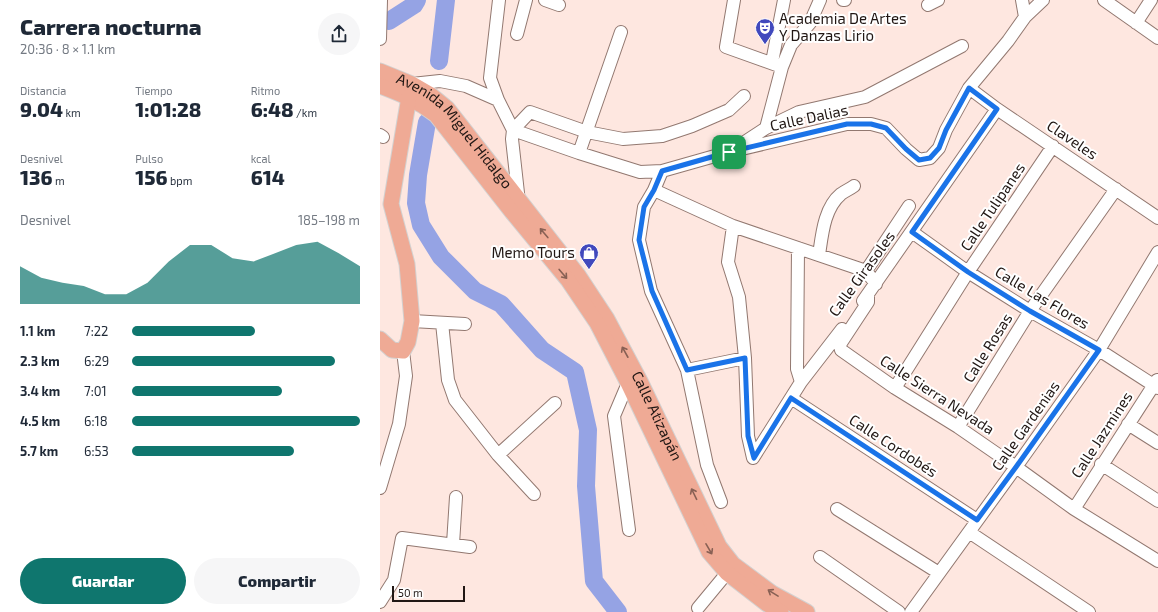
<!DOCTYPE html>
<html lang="es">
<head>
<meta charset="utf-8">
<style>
	body { margin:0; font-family:"Exo 2",sans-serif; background:#f6f6f7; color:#1f2937; height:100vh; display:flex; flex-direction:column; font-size:15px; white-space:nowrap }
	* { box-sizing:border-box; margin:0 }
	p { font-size:13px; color:#747a83 }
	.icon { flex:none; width:22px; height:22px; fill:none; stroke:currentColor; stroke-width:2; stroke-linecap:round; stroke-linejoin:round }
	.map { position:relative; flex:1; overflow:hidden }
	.drawer { display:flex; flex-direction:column; background:#fff; width:380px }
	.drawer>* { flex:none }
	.scale { position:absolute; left:12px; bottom:10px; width:73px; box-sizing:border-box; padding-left:4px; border:2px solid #211714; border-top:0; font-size:11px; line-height:14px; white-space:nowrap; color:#211714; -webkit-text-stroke:3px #fff; paint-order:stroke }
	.pin { position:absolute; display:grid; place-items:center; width:34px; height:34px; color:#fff; margin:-17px; border-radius:8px; box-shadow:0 2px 6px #0006 }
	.round { display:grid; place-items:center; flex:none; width:42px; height:42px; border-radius:21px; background:#f6f6f7 }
	.summary { display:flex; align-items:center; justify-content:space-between; height:68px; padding:0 20px }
	h1 { font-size:22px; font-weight:800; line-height:30px }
	.stats { display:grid; grid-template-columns:repeat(3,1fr); gap:6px; height:68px; padding:4px 20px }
	.stats div { display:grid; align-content:center }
	.stats b { font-size:20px; font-weight:800 }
	.stats small { font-size:11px; font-weight:400 }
	.stats p { font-size:11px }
	.chart { height:112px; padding:8px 20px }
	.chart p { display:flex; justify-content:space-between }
	.chart svg { width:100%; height:72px; margin-top:4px; fill:#0f766e; opacity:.7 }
	.button { display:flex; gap:8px; margin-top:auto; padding:8px 20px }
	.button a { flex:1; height:46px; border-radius:24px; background:#0f766e; color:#fff; font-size:16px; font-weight:800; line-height:46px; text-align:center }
	.button a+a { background:#f6f6f7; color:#1f2937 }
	ul { padding:0 20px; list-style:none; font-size:13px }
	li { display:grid; grid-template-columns:64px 48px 1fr; align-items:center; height:30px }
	li i { height:10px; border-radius:5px; background:#0f766e }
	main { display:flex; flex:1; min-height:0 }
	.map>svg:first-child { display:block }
</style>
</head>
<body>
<main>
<section class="drawer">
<div class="summary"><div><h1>Carrera nocturna</h1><p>20:36 · 8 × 1.1 km</p></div><a class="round"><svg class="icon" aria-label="share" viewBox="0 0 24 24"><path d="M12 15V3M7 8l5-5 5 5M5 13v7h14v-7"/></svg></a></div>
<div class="stats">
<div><p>Distancia</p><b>9.04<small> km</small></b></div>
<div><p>Tiempo</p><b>1:01:28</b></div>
<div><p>Ritmo</p><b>6:48<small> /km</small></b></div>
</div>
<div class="stats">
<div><p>Desnivel</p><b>136<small> m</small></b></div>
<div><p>Pulso</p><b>156<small> bpm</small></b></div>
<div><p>kcal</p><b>614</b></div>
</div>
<div class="chart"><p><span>Desnivel</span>185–198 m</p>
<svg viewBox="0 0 160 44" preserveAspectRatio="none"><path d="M0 44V21L10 28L20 31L30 33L40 38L50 38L60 31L70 18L80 8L90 8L100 16L110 18L120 13L130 8L140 6L150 13L160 21V44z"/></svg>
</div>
<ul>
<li><b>1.1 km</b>7:22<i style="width:54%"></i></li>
<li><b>2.3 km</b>6:29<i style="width:89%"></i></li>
<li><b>3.4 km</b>7:01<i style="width:66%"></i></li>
<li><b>4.5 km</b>6:18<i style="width:100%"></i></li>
<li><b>5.7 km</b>6:53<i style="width:71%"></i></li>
</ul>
<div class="button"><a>Guardar</a><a>Compartir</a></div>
</section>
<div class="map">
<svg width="778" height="612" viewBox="0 0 778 612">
	<rect width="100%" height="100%" fill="#fee7e0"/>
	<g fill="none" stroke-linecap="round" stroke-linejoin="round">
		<path stroke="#95a3e4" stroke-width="18" d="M9,21L34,5L37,0
			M59,61L66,0
			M47,122L38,175L36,203L41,225L61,257L95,291L121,304L162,350L195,372L208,430L206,486L214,581L238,612"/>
		<defs>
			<path id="minor" d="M119,0L110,78L118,100L133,130
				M165,0L179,5
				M354,0L346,47L402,67
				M463,0H465
				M642,0L645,17
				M724,0L778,38
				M548,5L558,0
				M756,23L771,0
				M137,34L146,0
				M0,39L1,0
				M392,62L404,0
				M32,84L60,81L86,86L118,100
				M589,88L617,109L778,218
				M386,128L402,67L411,45L430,23L440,0
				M133,130L199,153L260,172L282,171L349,152L467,124H491L506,128L526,149L539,160L550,158L559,148L566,130L589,88L628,41L645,17L663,0
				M133,130L150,112L207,132L243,139L282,136L312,126L349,110L364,96
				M133,130L132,139L139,202
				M0,135L3,137
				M357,147L386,128L419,112L485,97L582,46
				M199,153L241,32
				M282,171L274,190L264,207L259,240L271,291L307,370L327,465L341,502
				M274,190L353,226L486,271L496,284
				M353,226L348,262L359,297L365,358L368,436L373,458
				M532,232L588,272L650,311L719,350L778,388
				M418,248L417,369L421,382
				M439,255C442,235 444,208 461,194C465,191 470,189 474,186
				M486,271L529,206
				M488,295V302L461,343L460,346L461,350L515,388L578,427L636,467L694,509L778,561
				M483,301L617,109
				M32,321L85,324
				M62,323L68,380L75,400L118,455L154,494
				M307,370L365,358
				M248,383L234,416L249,530
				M515,388L588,272L673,146
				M411,398L597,520
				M748,424L778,443
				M578,427L650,311L736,189
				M118,455L175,403
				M373,458L421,382L462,329
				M721,464L778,501
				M0,488L19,424L26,376L23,351
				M457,509L559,573
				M694,509L777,380
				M589,532L709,612
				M73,544L76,497
				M440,557L519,612
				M0,602L14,580L22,538L90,547
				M318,608L347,573
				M531,612L636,467L719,350L778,252"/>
			<g id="major">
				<path id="s1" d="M0,71L32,84L51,95L67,108L198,275L227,319L260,381L339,546L353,564L392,593L427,612"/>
				<path d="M0,86C21,94 38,101 56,115L132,212L188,280L217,323L248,383L329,552L347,573L387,604L401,612"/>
				<path d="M0,339L12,350L23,351L28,342L32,321L27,264L11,204L29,97"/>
			</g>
		</defs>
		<use href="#minor" stroke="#927870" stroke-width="14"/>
		<use href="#major" stroke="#d3d1d0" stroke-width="17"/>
		<use href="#minor" stroke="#fff" stroke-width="12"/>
		<use href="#major" stroke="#efaa95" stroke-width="15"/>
	</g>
	<defs><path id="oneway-shaft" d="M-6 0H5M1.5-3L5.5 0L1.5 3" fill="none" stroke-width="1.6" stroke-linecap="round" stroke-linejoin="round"/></defs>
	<g stroke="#886054">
		<use href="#oneway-shaft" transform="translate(164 233) rotate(-130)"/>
		<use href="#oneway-shaft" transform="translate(183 274) rotate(50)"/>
		<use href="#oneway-shaft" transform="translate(245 352) rotate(-119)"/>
		<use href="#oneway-shaft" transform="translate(314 494) rotate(-116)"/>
		<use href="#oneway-shaft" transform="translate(329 549) rotate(60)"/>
		<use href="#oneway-shaft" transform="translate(393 593) rotate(-148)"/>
	</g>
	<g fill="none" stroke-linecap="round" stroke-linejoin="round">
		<defs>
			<path id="route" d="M589,88L617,109L532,232L588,272L650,311L719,350L636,467L597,520L411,398L374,458L368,436L365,358L307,370L272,291L259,240L264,207L274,190L282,171L349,152L467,124H491L506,128L526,149L539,160L550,158L559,148L566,130Z"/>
		</defs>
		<use href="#route" stroke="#fff" stroke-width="8"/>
		<use href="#route" stroke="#1a73e8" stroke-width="5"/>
	</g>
	<defs>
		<symbol id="theatre-pin" viewBox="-11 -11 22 30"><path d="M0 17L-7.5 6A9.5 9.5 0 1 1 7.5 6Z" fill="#4149bd" stroke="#fff"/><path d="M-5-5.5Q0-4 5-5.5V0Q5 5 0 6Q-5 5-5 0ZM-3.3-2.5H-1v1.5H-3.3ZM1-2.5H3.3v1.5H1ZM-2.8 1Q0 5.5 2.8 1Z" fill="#fff"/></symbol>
		<symbol id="shop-pin" viewBox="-11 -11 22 30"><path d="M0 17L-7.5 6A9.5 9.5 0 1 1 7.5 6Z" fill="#4149bd" stroke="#fff"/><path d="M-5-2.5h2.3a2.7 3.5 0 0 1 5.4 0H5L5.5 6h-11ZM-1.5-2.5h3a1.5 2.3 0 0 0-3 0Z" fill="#fff"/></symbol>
	</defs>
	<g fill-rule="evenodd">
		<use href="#theatre-pin" x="374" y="17" width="22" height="30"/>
		<use href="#shop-pin" x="198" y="242" width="22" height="30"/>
	</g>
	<g text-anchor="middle" stroke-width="4" stroke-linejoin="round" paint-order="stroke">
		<g font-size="15" fill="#211714" stroke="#fff" text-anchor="start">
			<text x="399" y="24">Academia De Artes<tspan x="399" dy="17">Y Danzas Lirio</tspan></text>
			<text x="195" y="258" text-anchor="end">Memo Tours</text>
		</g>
		<g font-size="15" fill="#211714" stroke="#fff">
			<text transform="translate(429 118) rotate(-12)" y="5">Calle Dalias</text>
			<text dy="5" stroke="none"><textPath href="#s1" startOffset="98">Avenida Miguel Hidalgo</textPath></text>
			<text transform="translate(692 140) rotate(34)" y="5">Claveles</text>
			<text transform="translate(613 207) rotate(-56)" y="5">Calle Tulipanes</text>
			<text transform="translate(482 274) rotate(-54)" y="5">Calle Girasoles</text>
			<text transform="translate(662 298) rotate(31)" y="5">Calle Las Flores</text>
			<text transform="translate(608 348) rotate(-58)" y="5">Calle Rosas</text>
			<text transform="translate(557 395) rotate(33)" y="5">Calle Sierra Nevada</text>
			<text dy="5" stroke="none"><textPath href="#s1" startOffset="451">Calle Atizapán</textPath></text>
			<text transform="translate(646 426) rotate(-55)" y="5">Calle Gardenias</text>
			<text transform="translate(722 435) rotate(-57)" y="5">Calle Jazmines</text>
			<text transform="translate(513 446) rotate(33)" y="5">Calle Cordobés</text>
		</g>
	</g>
</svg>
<div class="scale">50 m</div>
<div class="pin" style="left:349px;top:152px;background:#1e9e55"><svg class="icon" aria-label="arrive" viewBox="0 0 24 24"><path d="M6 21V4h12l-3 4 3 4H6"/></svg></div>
</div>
</main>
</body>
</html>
